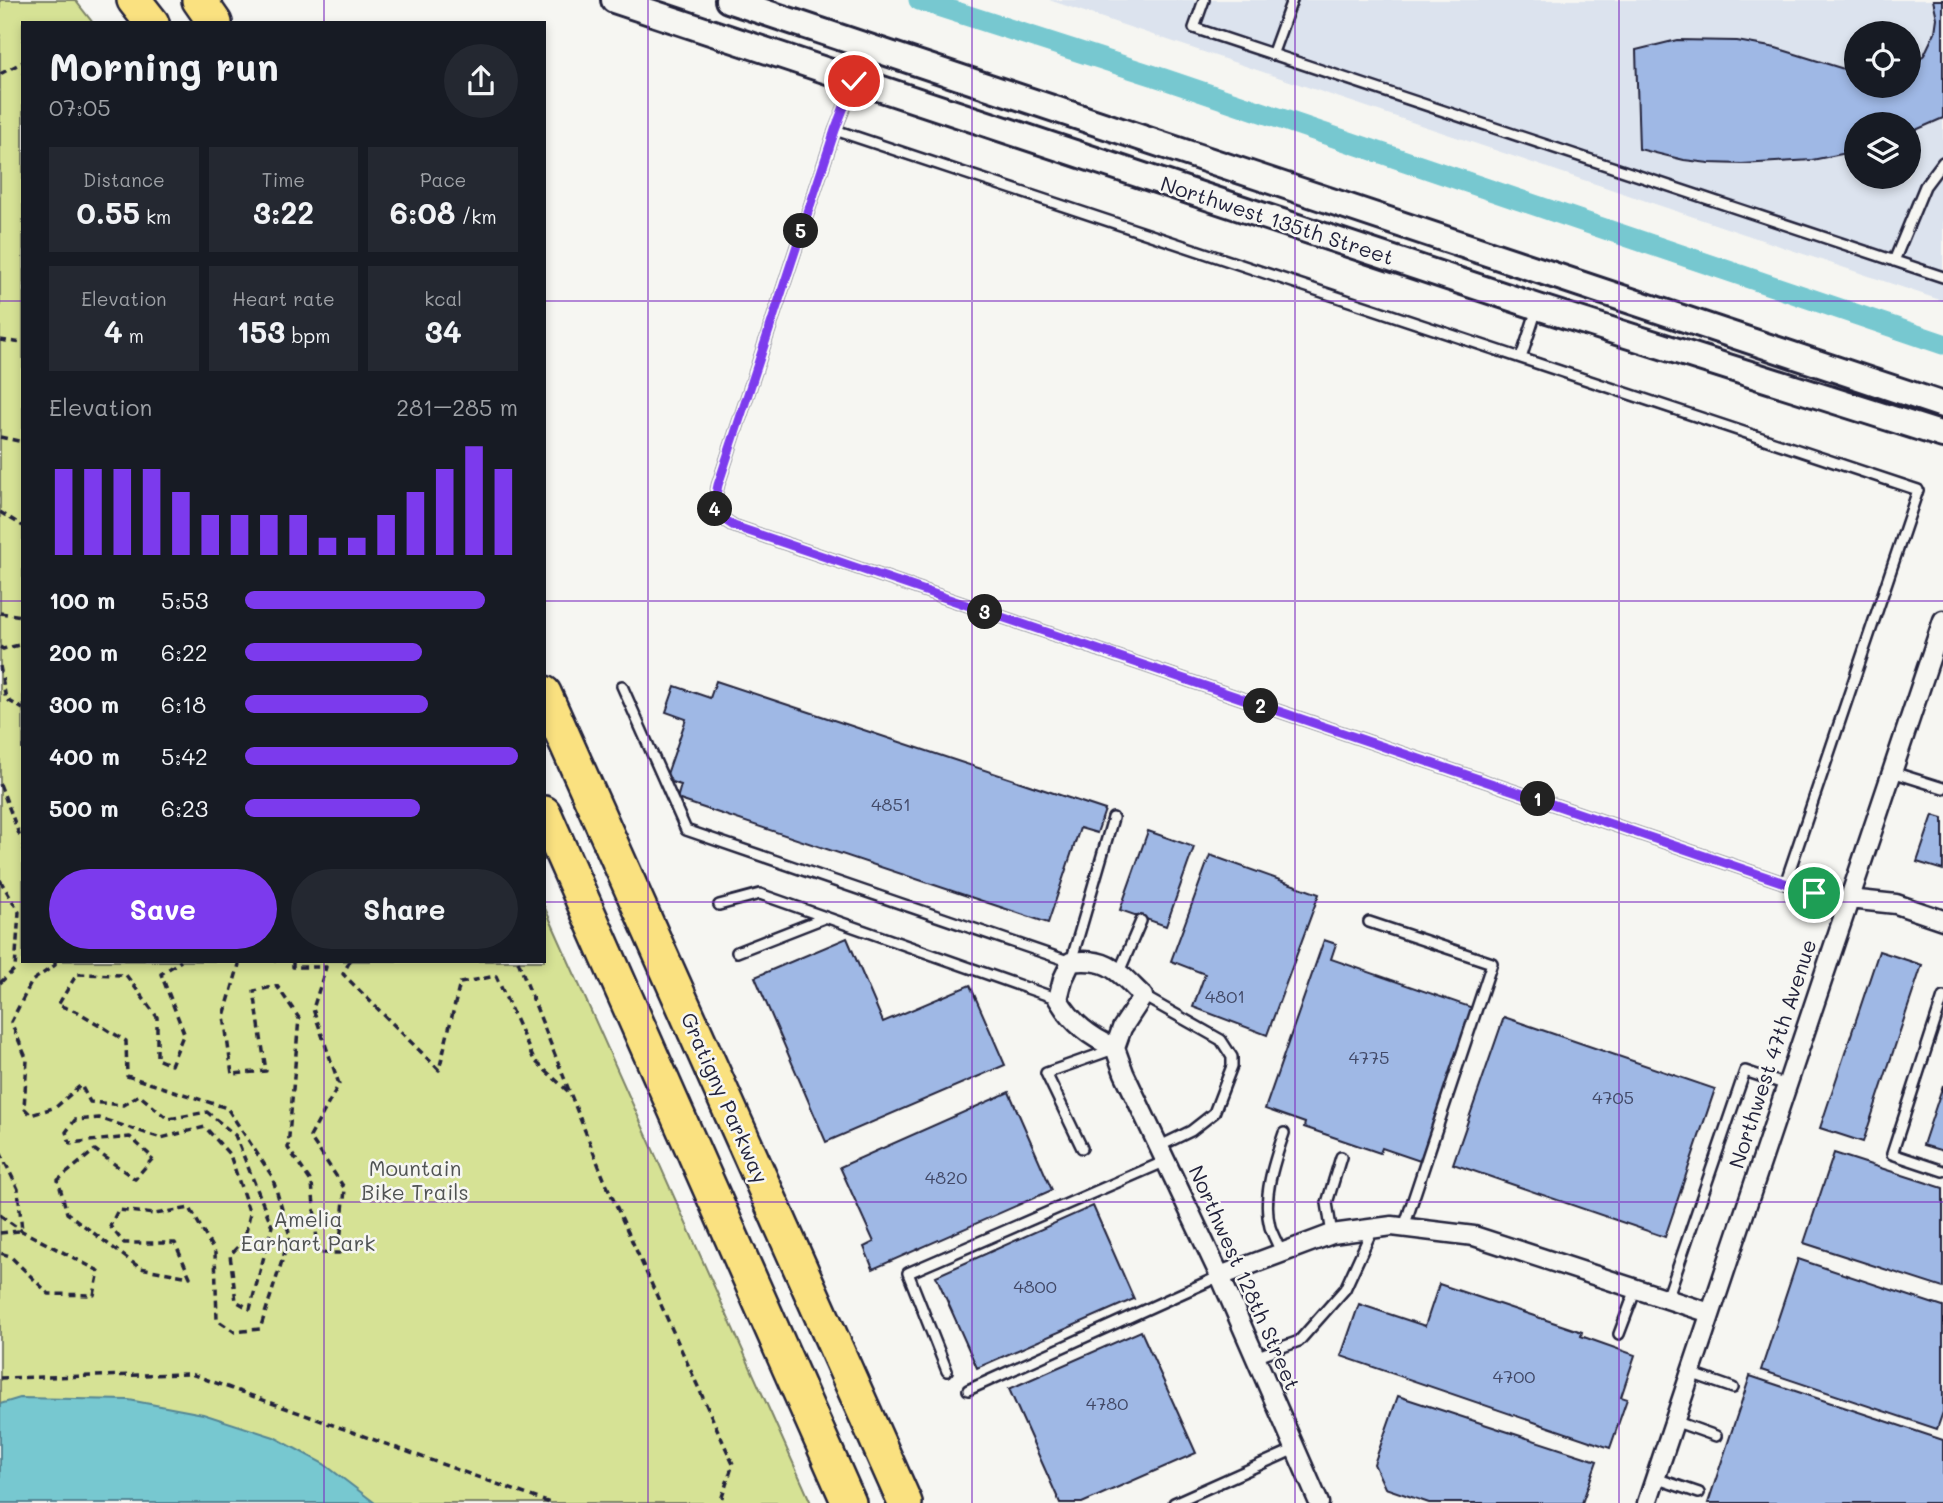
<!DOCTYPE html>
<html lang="en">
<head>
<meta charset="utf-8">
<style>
	body { margin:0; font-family:Mali,sans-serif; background:#242831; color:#f1f3f6; height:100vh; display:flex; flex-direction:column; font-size:26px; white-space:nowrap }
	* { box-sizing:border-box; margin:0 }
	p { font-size:23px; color:#9ea1a6 }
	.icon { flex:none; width:38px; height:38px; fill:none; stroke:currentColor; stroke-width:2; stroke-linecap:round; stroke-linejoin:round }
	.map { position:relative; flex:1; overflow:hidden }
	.sheet { position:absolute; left:21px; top:21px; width:525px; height:942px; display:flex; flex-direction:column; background:#171b24; border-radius:0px; box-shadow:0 4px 10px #0003 }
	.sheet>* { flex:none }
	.fabs { position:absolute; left:1844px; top:21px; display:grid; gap:14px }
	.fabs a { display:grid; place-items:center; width:77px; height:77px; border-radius:50%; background:#171b24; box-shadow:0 4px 10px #0003; font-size:35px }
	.pin { position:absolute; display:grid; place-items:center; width:60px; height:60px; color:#fff; margin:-30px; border:4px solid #fff; border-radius:50%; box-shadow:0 2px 7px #0007 }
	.km { position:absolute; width:35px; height:35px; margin:-18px; border-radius:50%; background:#222; color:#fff; font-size:19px; line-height:35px; text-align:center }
	.round { display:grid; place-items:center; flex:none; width:74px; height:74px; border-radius:37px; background:#242831 }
	.head { display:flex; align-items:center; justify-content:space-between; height:119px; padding:0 28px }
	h1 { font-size:38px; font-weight:700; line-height:52px }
	.stats { display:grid; grid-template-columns:repeat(3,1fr); gap:10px; height:119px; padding:7px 28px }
	.stats div { display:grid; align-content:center; border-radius:0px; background:#242831; text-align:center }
	.stats b { font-size:30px; font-weight:700 }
	.stats small { font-size:19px; font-weight:400 }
	.stats p { font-size:19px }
	.chart { height:196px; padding:14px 28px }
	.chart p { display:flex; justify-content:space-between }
	.chart svg { width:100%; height:126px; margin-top:7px; stroke:#7c3aed; stroke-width:6 }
	.button { display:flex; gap:14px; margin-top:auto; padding:14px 28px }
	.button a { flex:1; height:80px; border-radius:42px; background:#7c3aed; color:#fff; font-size:28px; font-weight:700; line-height:80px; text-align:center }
	.button a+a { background:#242831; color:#f1f3f6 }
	ul { padding:0 28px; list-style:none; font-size:23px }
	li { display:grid; grid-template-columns:112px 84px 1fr; align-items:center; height:52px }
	li i { height:18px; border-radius:9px; background:#7c3aed }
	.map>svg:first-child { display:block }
</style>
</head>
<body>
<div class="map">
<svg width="1943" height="1503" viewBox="0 0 1943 1503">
	<rect width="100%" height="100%" fill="#f6f6f2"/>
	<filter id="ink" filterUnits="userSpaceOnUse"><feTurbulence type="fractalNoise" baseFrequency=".0143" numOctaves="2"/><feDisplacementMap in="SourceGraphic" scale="14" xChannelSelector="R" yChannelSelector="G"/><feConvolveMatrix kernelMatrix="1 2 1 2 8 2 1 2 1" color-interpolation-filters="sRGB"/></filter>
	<g filter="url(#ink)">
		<path fill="#dce3ee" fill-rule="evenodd" d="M1049,0H1943V301ZM1857,33H1909V86H1857ZM1857,124H1909V177H1857Z"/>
		<path fill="#d6e295" stroke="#7c8268" stroke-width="2" d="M0,0H75L93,23H23V961H544V906L811,1503H0Z"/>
		<path fill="#77c8d0" stroke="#558694" stroke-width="2" d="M20,1398L129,1400L203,1414L274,1437L324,1464L375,1503H0V1404Z"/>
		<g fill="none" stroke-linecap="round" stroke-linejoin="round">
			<path stroke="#77c8d0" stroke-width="21" d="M919,0L1164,79L1943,344"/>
		</g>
		<path fill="#9fb8e5" stroke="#22223b" stroke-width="2" d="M1933,0H1943V118L1909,133V124H1857V151L1812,160L1742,164L1709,163L1684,160L1639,149L1636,50L1677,40L1737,41L1776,48L1857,73V86H1909V67L1924,55L1935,32L1937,18Z
			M716,681L1105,810L1097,833L1080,828L1048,923L677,799L681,785L665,780L686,719L666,712L675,686L710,698Z
			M1933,815L1943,818V870L1917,862Z
			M1148,831L1194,847L1166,926L1120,910Z
			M1210,855L1319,894L1267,1035L1193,1007L1205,974L1171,961Z
			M847,938L883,1022L970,985L1005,1065L826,1142L755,977Z
			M1324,940L1336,944L1331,959L1473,1008L1420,1161L1382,1148L1380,1153L1304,1127L1305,1123L1265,1109Z
			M1879,951L1922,965L1863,1142L1820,1128Z
			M1504,1017L1715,1089L1665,1237L1453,1164Z
			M1943,1085V1151L1923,1145Z
			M1009,1092L1052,1190L873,1269L864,1247L874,1242L840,1167Z
			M1834,1153L1943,1188V1288L1804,1243Z
			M1093,1206L1134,1299L977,1368L936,1276Z
			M1798,1259L1943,1307V1412L1937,1429L1761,1370Z
			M1439,1284L1582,1332L1581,1336L1635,1355L1621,1397L1627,1399L1610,1448L1341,1356L1359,1304L1425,1326Z
			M1141,1331L1196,1453L1082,1503H1060L1009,1389Z
			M1750,1376L1943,1440V1503H1708Z
			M1398,1396L1597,1461L1582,1503H1429L1385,1488L1374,1464Z"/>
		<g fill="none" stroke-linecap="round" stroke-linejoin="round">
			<defs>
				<path id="lane" d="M1204,0L1194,28L1943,277
					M1272,55L1292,0
					M835,130L854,83
					M1894,261L1925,186L1943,162
					M1521,358L1537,309
					M622,686L686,830L1071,962L1113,818
					M1892,772L1943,788
					M1785,884L1918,490L835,130L718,485L714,504L720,517L734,526L1814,893L1849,899
					M719,905L760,894L1058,999
					M1369,922L1492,963L1404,1227
					M737,952L824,918
					M1119,972L1141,921
					M1143,996L1221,1040L1232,1057V1066L1214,1113L1191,1131L1160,1146
					M1943,997L1892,1154L1943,1171
					M1082,1148L1046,1073L1114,1049
					M1332,1234L1327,1203L1341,1157
					M1281,1253C1278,1244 1273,1236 1270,1227C1262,1197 1274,1162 1284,1133
					M1667,1299L1745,1071L1787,1085
					M1619,1334L1636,1289
					M1255,1357L1299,1341L1345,1289L1373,1228
					M947,1371L908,1273L1166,1161
					M1690,1373L1733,1388
					M968,1390L1220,1276
					M1674,1421L1716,1436
					M1655,1478L1699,1493
					M1174,1503L1295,1449"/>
				<path id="street" d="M1849,899L1896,904L1943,920
					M1115,1048L1122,1028L1143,996C1118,972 1109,957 1071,962L1063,979L1058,999C1072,1023 1090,1037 1115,1048L1124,1073L1220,1276L1319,1503
					M1220,1276L1332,1234L1392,1226L1474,1236L1710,1313
					M1647,1503L1943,620"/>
				<path id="secondary" d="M614,0L1538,307L1943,435
					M728,0L1943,405"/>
				<path id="highway" d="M134,0L152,23
					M199,0L215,23
					M544,693L905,1503
					M544,813L849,1503"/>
			</defs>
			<use href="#lane" stroke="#22223b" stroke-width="14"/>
			<use href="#street" stroke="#22223b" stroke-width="23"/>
			<use href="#secondary" stroke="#22223b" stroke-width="30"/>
			<use href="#highway" stroke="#22223b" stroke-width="38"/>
			<path stroke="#22223b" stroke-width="3.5" stroke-dasharray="7 5" stroke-linecap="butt" d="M0,74L23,62
				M0,340L23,343
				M0,437L23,442
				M0,512L23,526
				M0,613L23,616
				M0,647L3,649L23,644
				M0,666L6,699L23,709
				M23,745V750
				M0,784L19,834L23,832
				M0,880L19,912L15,969L0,983
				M55,961V965L32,981L11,1022L27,1060L24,1108L31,1115L56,1107L81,1085L90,1102L123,1105L139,1095L168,1119L207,1112L235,1135L272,1226L250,1309L236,1301L230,1255L244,1240L250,1214L230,1155L205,1127L161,1138L99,1118L75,1120L66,1132L70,1143L130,1137L153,1158L135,1179L95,1150L58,1180L67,1213L140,1268L190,1277L175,1243H124L110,1226L118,1210L155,1214L190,1208L215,1253L217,1320L235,1332L260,1329L290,1236L272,1176L227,1108L127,1076L126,1041L78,1012L58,1005L77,974L126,975L157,1017V1059L171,1065L184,1033L161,974L181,961
				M240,961L224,1016L232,1074L266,1071L254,991L277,986L299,1018L288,1148L312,1183L318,1253H339L345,1189L310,1137L339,1084L313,1009L326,967H293V961
				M350,961L343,974L439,1070L460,983L496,976L534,1060L570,1093
				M518,961L604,1179L733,1464L720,1503
				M0,1152L18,1189L22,1231
				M0,1215L22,1231L99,1271L94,1295L49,1294L10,1256L0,1253
				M0,1233L20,1231
				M0,1378L191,1374L550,1503"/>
			<use href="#lane" stroke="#f6f6f2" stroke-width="9"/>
			<use href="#street" stroke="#f6f6f2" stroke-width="18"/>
			<use href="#secondary" stroke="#f6f6f2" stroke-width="24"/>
			<use href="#highway" stroke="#fae180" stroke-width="33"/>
		</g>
	</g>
	<g fill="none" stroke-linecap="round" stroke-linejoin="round" filter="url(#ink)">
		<defs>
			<path id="route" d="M854,81L835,130L718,485L714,504L720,517L734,526L1814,893"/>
		</defs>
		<use href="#route" stroke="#fff" stroke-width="14"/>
		<use href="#route" stroke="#7c3aed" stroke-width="9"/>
	</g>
	<path fill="none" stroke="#7b2cbf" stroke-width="2" stroke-opacity="0.55" d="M324,0V23M648,0V1503M972,0V1503M1295,0V1503M1619,0V1503M0,301H23M544,301H1943M0,601H23M544,601H1943M0,902H23M544,902H1943M324,961V1503M0,1202H1943"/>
	<g text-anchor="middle" stroke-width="5" stroke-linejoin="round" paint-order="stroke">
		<g font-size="18" fill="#414866">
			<text x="891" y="811">4851</text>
			<text x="1225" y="1003">4801</text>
			<text x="1369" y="1064">4775</text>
			<text x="1613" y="1104">4705</text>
			<text x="946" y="1184">4820</text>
			<text x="1035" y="1293">4800</text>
			<text x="1514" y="1383">4700</text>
			<text x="1107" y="1410">4780</text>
		</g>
		<g font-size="21" fill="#22223b" stroke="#f6f6f2">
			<text transform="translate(1277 221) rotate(18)" y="7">Northwest 135th Street</text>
			<text transform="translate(1773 1054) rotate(-72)" y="7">Northwest 47th Avenue</text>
			<text transform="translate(724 1098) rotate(66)" y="7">Gratigny Parkway</text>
			<text transform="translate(1244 1278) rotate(66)" y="7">Northwest 128th Street</text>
		</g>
		<g font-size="21" fill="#4f5252" stroke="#f6f6f2">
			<text x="415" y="1176">Mountain<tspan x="415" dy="24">Bike Trails</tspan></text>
			<text x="308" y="1227">Amelia<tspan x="308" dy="24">Earhart Park</tspan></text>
		</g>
	</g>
</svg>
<div class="fabs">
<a><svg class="icon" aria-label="locate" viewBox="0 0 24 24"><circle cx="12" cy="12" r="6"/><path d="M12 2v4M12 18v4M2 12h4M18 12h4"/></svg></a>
<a><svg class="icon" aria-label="layers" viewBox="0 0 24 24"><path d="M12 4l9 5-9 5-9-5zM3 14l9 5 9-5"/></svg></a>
</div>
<div class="pin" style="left:1814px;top:893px;background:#1e9e55"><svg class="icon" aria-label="arrive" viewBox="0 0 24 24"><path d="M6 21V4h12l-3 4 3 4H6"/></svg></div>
<div class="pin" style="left:854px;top:81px;background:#d93025"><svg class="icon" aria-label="check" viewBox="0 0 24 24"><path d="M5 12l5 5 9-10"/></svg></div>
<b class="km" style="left:1538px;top:799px">1</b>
<b class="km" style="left:1261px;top:706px">2</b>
<b class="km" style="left:985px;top:612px">3</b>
<b class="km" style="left:715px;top:509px">4</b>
<b class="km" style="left:801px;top:231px">5</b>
<section class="sheet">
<div class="head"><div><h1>Morning run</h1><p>07:05</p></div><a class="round"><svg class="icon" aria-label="share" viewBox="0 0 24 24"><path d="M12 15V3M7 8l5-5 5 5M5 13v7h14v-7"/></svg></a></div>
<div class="stats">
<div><p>Distance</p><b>0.55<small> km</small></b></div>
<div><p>Time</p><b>3:22</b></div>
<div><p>Pace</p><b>6:08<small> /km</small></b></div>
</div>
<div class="stats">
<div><p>Elevation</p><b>4<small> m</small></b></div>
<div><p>Heart rate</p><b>153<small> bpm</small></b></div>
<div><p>kcal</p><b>34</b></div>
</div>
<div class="chart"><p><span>Elevation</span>281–285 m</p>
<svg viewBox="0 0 160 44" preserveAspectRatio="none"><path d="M5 44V14M15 44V14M25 44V14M35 44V14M45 44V22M55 44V30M65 44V30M75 44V30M85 44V30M95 44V38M105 44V38M115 44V30M125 44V22M135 44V14M145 44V6M155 44V14"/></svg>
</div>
<ul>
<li><b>100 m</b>5:53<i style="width:88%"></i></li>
<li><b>200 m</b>6:22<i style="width:65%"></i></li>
<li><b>300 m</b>6:18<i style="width:67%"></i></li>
<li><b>400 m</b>5:42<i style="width:100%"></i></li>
<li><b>500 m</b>6:23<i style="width:64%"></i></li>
</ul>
<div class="button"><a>Save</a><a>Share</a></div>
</section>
</div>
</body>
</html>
